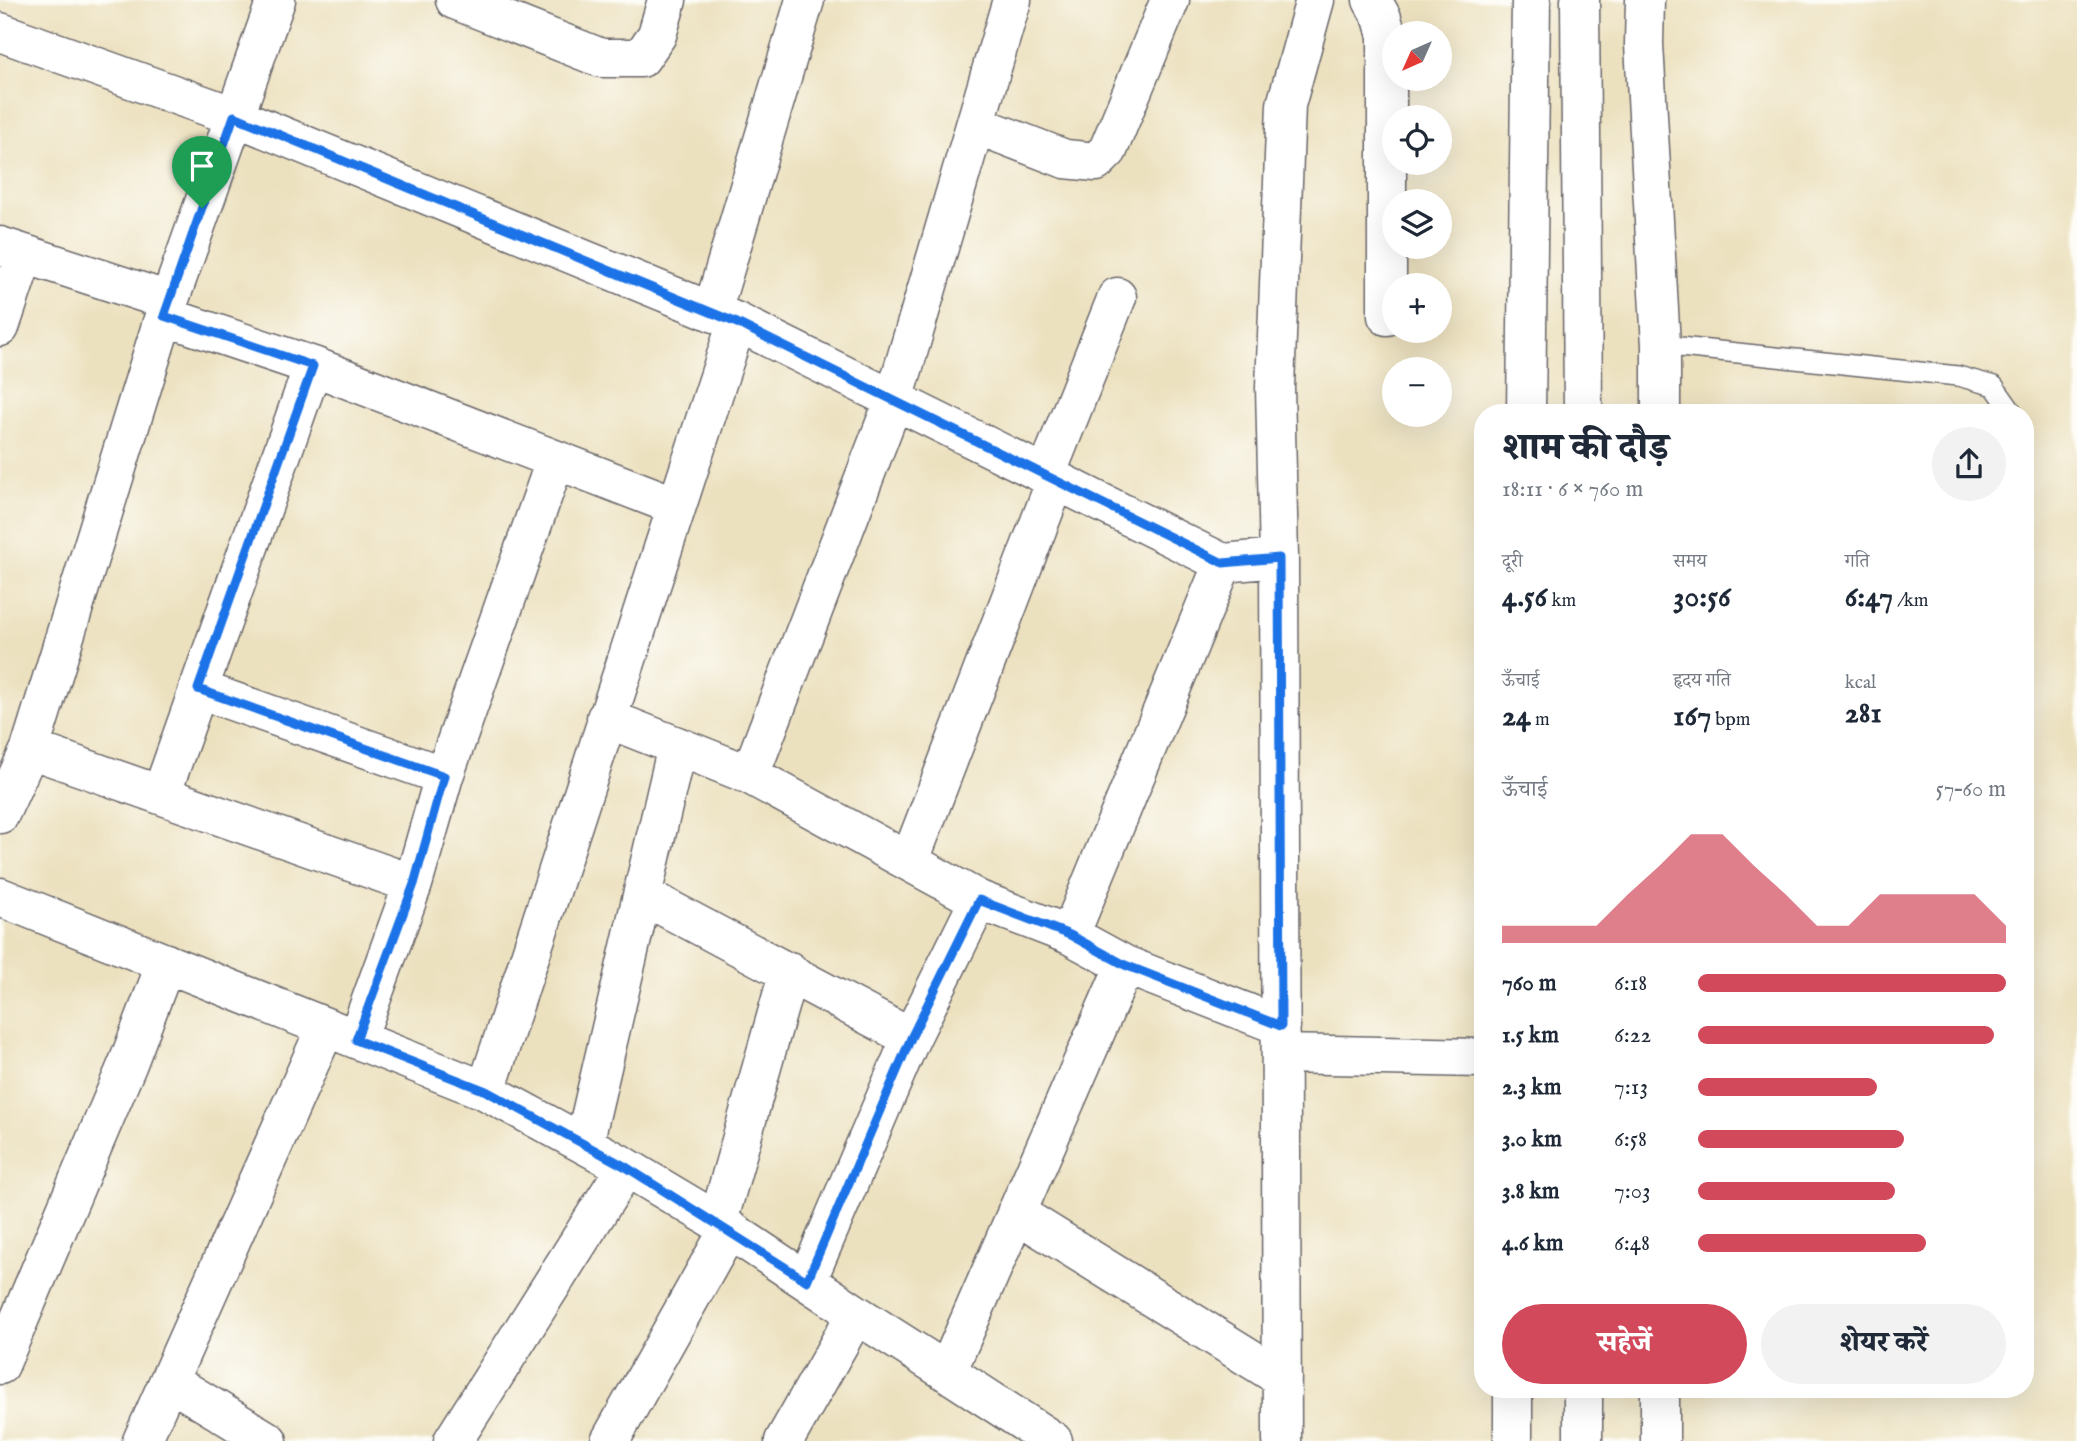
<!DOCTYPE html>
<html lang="hi">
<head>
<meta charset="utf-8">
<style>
	body { margin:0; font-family:"IM FELL English","Noto Serif Devanagari",serif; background:#f2f2f3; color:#1f2937; height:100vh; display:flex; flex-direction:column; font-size:26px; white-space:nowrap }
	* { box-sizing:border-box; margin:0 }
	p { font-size:23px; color:#747a83 }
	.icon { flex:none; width:38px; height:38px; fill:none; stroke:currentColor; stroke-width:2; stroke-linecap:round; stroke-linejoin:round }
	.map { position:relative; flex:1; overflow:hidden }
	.details { position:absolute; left:1474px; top:404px; width:560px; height:994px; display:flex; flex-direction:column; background:#fff; border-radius:28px; box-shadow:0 7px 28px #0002 }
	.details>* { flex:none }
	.needle { width:46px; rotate:225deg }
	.buttons { position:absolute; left:1382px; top:21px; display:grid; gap:14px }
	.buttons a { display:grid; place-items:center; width:70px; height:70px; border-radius:50%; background:#fff; box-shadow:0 7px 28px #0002; font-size:35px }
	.pin { position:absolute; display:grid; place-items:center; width:60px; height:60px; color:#fff; margin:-72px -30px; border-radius:50% 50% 50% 0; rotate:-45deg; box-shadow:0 0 7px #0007 }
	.pin .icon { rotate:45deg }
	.round { display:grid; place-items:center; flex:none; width:74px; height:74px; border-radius:37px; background:#f2f2f3 }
	.overview { display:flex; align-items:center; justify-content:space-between; height:119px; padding:0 28px }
	h1 { font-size:38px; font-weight:800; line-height:52px }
	.metrics { display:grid; grid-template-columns:repeat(3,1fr); gap:10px; height:119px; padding:7px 28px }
	.metrics div { display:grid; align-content:center }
	.metrics b { font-size:30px; font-weight:800 }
	.metrics small { font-size:19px; font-weight:400 }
	.metrics p { font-size:19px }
	.chart { height:196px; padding:14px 28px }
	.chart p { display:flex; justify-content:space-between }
	.chart svg { width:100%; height:126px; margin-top:7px; fill:#d1495b; opacity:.7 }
	.primary-button { display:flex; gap:14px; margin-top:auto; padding:14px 28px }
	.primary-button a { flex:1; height:80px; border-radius:42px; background:#d1495b; color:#fff; font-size:28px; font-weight:800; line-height:80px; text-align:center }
	.primary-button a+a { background:#f2f2f3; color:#1f2937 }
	ul { padding:0 28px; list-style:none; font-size:23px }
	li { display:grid; grid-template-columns:112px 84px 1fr; align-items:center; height:52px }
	li i { height:18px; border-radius:9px; background:#d1495b }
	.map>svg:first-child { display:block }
</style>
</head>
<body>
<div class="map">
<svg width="2077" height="1441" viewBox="0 0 2077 1441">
	<rect width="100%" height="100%" fill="#fdfcf7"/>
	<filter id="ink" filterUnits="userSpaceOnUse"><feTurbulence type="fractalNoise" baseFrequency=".0143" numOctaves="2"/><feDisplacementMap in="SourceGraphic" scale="14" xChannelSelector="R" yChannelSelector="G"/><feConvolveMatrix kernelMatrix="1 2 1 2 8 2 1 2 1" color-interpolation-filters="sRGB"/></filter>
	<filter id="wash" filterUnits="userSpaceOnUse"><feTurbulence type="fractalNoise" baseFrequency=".00686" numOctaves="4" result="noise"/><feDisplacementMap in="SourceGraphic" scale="28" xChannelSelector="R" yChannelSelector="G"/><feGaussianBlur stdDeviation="1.57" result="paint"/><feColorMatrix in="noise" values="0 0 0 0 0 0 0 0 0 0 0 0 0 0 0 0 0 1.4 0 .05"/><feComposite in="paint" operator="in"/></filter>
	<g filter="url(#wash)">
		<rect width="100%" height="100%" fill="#ece1bf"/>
	</g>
	<g filter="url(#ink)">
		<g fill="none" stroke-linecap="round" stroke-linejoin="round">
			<defs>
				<path id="lane" d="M1661,345L1958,376L1994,386L2013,413"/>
				<path id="street" d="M455,0L601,58H641L657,35L667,0
					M1372,0L1382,18L1387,36V316
					M0,32L234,116L737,322L1223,563
					M977,125L1065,159L1096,162L1108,150L1170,0
					M0,246L169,301
					M712,312L805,0
					M164,316L313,366L676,506
					M0,327L24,255
					M1526,413L1531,0
					M1046,475L1117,297
					M1279,558L1282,1441
					M198,689L444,776
					M606,718L750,775L979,900L1070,935
					M30,749L413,884
					M750,775L894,400L1012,0
					M161,795L313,366
					M0,814L30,749L164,316L276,0
					M910,860L1056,480
					M642,895L911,1038
					M0,897L486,1091L626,1167L718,1222L856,1314
					M1125,965L1281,1026
					M357,1039L413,884L444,776L555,461
					M1281,1054L1482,1058
					M486,1091L737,322
					M584,1144L677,746
					M1016,1213L1282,1378
					M718,1222L789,971
					M807,1281L911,1038L979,900
					M0,1365L128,1063L166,963
					M947,1372L1053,1441
					M169,1381L268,1441
					M142,1441L326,1027
					M453,1441L626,1167
					M610,1441L729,1229
					M784,1441L856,1314L947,1372L1125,965L1070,935L1223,563L1279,558L1275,387L1286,105L1315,0
					M1513,1441V1390"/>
				<path id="secondary" d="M1580,0L1583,413
					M1645,0L1644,44L1661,345V413
					M1583,1390V1441
					M1660,1441V1390"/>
			</defs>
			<use href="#lane" stroke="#696569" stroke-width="22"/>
			<use href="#street" stroke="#696569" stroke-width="41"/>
			<use href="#secondary" stroke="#696569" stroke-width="41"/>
			<use href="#lane" stroke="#fff" stroke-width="19"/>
			<use href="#street" stroke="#fff" stroke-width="38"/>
			<use href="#secondary" stroke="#fff" stroke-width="38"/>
		</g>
	</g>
	<g fill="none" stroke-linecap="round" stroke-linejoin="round" filter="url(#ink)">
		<defs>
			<path id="route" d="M234,116L737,323L1223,563L1279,558L1281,1026L1125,965L1070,935L979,900L911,1038L807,1281L626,1167L486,1091L356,1040L414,884L444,776L198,689L313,366L164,316Z"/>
		</defs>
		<use href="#route" stroke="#fff" stroke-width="14"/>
		<use href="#route" stroke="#1a73e8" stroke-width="9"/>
	</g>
</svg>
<div class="buttons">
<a><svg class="needle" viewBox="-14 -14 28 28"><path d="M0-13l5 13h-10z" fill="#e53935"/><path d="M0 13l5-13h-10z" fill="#747a83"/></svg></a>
<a><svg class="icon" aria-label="locate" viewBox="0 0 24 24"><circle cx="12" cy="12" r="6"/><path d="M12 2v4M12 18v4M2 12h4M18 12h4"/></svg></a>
<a><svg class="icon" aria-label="layers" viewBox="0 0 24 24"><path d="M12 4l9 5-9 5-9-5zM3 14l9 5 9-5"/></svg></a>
<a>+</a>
<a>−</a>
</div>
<div class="pin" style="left:202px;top:208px;background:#1e9e55"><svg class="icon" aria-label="arrive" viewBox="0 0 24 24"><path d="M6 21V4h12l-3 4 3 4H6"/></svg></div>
<section class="details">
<div class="overview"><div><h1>शाम की दौड़</h1><p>18:11 · 6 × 760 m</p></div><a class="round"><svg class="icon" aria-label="share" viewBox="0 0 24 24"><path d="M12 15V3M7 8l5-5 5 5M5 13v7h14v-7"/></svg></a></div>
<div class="metrics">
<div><p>दूरी</p><b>4.56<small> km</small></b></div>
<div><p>समय</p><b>30:56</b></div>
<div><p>गति</p><b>6:47<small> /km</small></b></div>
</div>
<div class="metrics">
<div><p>ऊँचाई</p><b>24<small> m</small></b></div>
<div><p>हृदय गति</p><b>167<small> bpm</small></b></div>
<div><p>kcal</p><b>281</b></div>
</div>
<div class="chart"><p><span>ऊँचाई</span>57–60 m</p>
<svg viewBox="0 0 160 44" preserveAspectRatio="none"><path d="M0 44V38L10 38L20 38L30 38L40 27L50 17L60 6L70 6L80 17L90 27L100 38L110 38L120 27L130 27L140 27L150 27L160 38V44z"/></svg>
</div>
<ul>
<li><b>760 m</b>6:18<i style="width:100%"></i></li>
<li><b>1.5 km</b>6:22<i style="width:96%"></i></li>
<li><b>2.3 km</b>7:13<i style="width:58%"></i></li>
<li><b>3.0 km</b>6:58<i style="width:67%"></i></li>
<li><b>3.8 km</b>7:03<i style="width:64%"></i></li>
<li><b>4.6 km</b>6:48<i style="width:74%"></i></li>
</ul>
<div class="primary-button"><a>सहेजें</a><a>शेयर करें</a></div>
</section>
</div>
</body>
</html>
